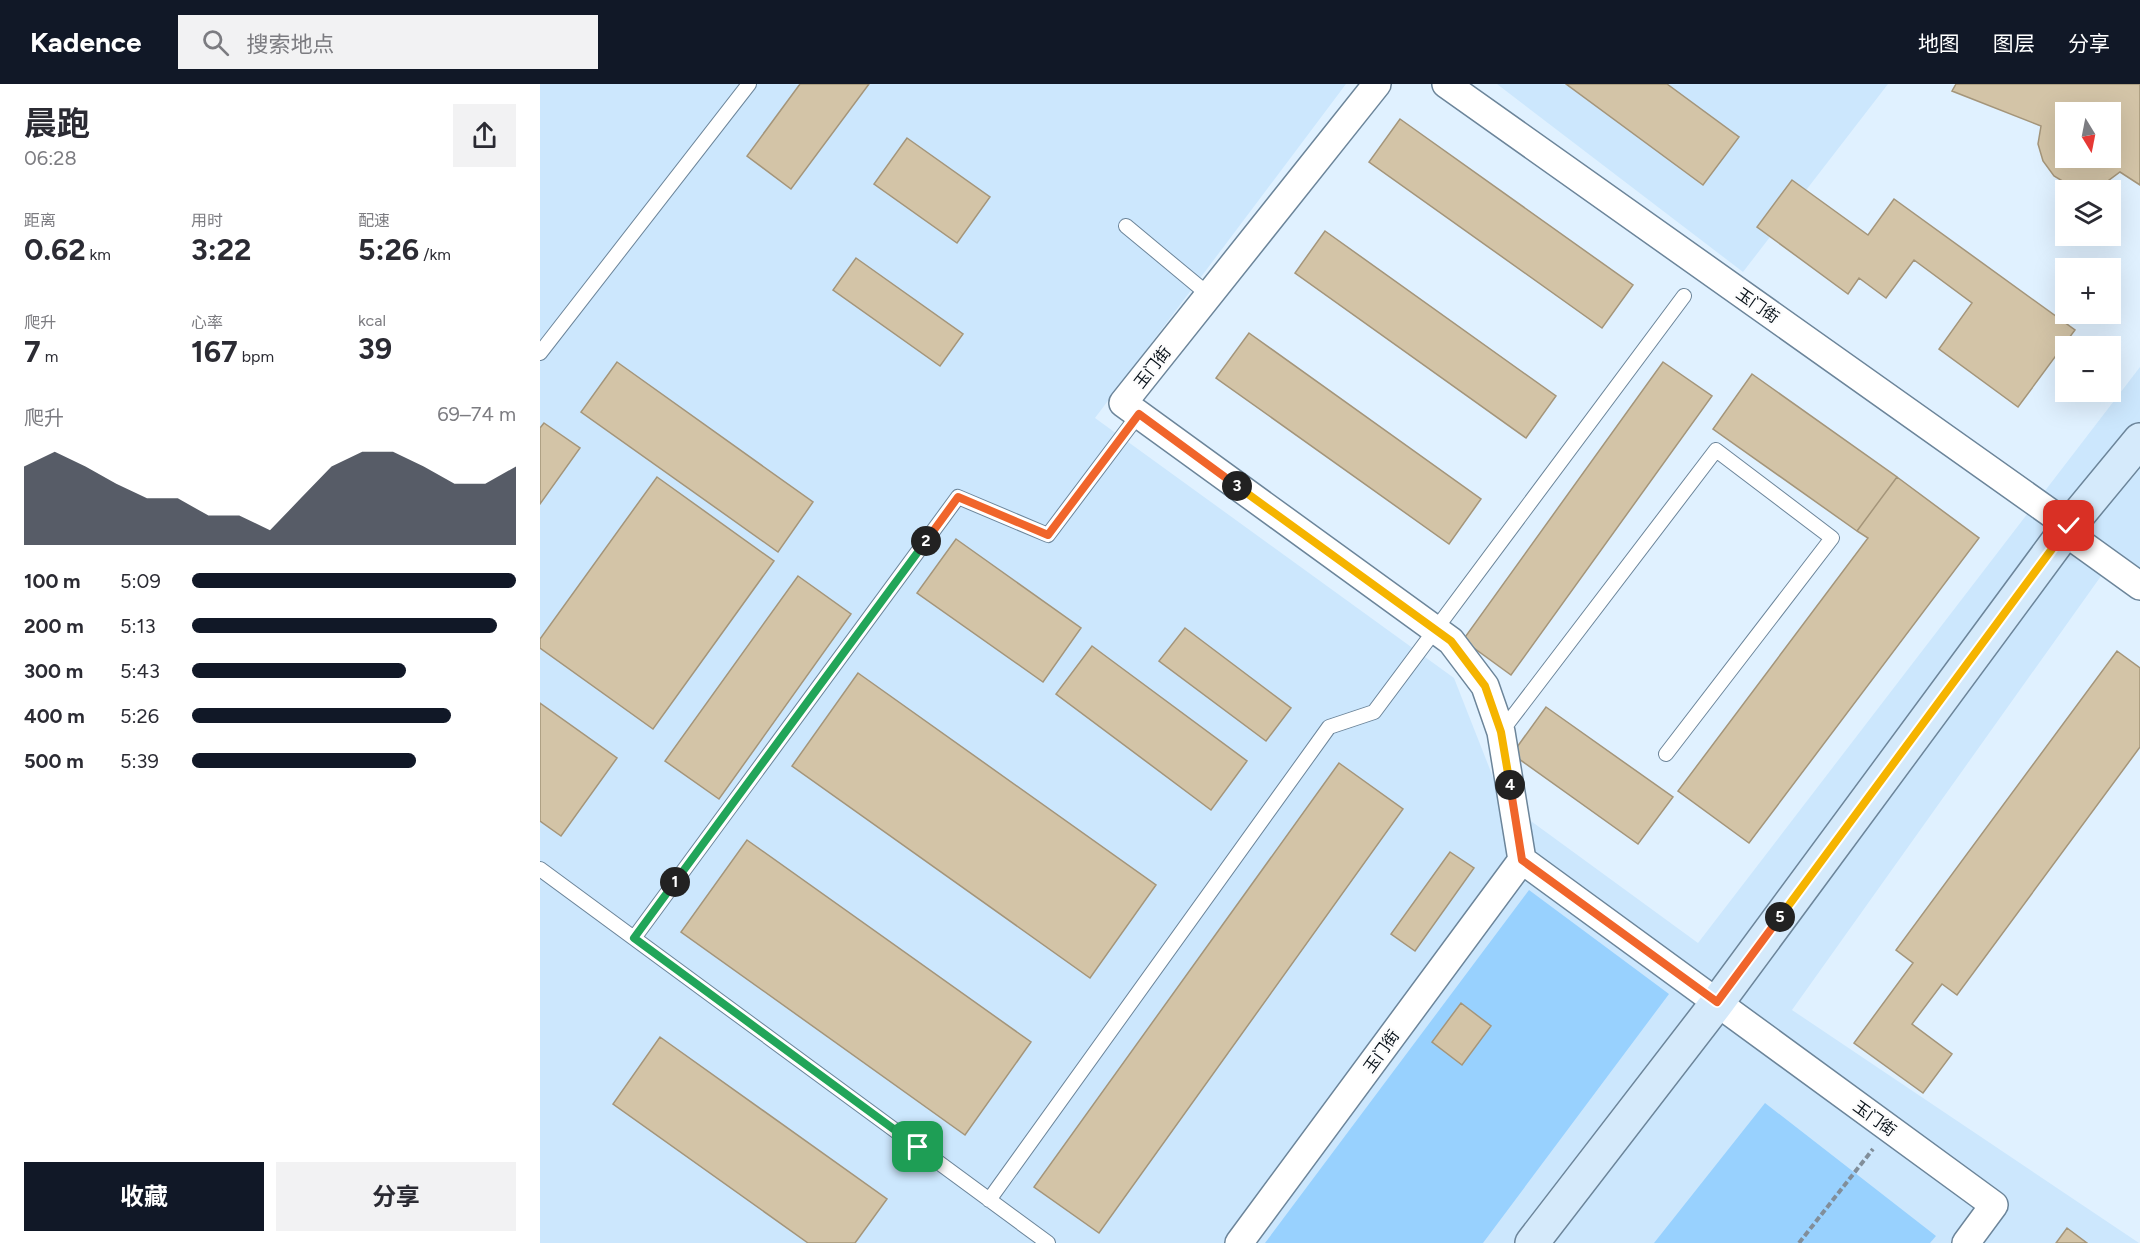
<!DOCTYPE html>
<html lang="zh">
<head>
<meta charset="utf-8">
<style>
	body { margin:0; font-family:Figtree,"Noto Sans SC",sans-serif; background:#f2f2f3; color:#2b2b33; height:100vh; display:flex; flex-direction:column; font-size:22px; white-space:nowrap }
	* { box-sizing:border-box; margin:0 }
	p { font-size:20px; color:#7c7c81 }
	.icon { flex:none; width:33px; height:33px; fill:none; stroke:currentColor; stroke-width:2; stroke-linecap:round; stroke-linejoin:round }
	.map { position:relative; flex:1; overflow:hidden }
	.panel { display:flex; flex-direction:column; background:#fff; width:540px }
	.panel>* { flex:none }
	.needle { width:39px; rotate:170deg }
	.controls { position:absolute; left:1515px; top:18px; display:grid; gap:12px }
	.controls a { display:grid; place-items:center; width:66px; height:66px; border-radius:0px; background:#fff; box-shadow:0 6px 24px #0002; font-size:30px }
	.pin { position:absolute; display:grid; place-items:center; width:51px; height:51px; color:#fff; margin:-26px; border-radius:12px; box-shadow:0 3px 9px #0006 }
	.km { position:absolute; width:30px; height:30px; margin:-15px; border-radius:50%; background:#222; color:#fff; font-size:16px; line-height:30px; text-align:center }
	.round { display:grid; place-items:center; flex:none; width:63px; height:63px; border-radius:0px; background:#f2f2f3 }
	.overview { display:flex; align-items:center; justify-content:space-between; height:102px; padding:0 24px }
	h1 { font-size:33px; font-weight:700; line-height:45px }
	.metrics { display:grid; grid-template-columns:repeat(3,1fr); gap:9px; height:102px; padding:6px 24px }
	.metrics div { display:grid; align-content:center }
	.metrics b { font-size:30px; font-weight:700 }
	.metrics small { font-size:16px; font-weight:400 }
	.metrics p { font-size:16px }
	.chart { height:168px; padding:12px 24px }
	.chart p { display:flex; justify-content:space-between }
	.chart svg { width:100%; height:108px; margin-top:6px; fill:#111827; opacity:.7 }
	.primary-button { display:flex; gap:12px; margin-top:auto; padding:12px 24px }
	.primary-button a { flex:1; height:69px; border-radius:0px; background:#111827; color:#fff; font-size:24px; font-weight:700; line-height:69px; text-align:center }
	.primary-button a+a { background:#f2f2f3; color:#2b2b33 }
	ul { padding:0 24px; list-style:none; font-size:20px }
	li { display:grid; grid-template-columns:96px 72px 1fr; align-items:center; height:45px }
	li i { height:15px; border-radius:8px; background:#111827 }
	header { display:flex; align-items:center; gap:36px; box-sizing:border-box; height:84px; padding:0 30px; background:#111827; color:#fff }
	header strong { font-size:28px }
	nav { display:flex; gap:33px; margin-inline-start:auto; font-size:21px }
	.search { width:420px; height:54px; background:#f2f2f3; display:flex; align-items:center; gap:15px; box-sizing:border-box; padding:0 21px; border-radius:0px; color:#7c7c81; font-size:22px }
	main { display:flex; flex:1; min-height:0 }
	.map>svg:first-child { display:block }
</style>
</head>
<body>
<header>
<strong>Kadence</strong>
<div class="search"><svg class="icon" aria-label="search" viewBox="0 0 24 24"><circle cx="10" cy="10" r="6"/><path d="M15 15l6 6"/></svg>搜索地点</div>
<nav><a>地图</a><a>图层</a><a>分享</a></nav>
</header>
<main>
<section class="panel">
<div class="overview"><div><h1>晨跑</h1><p>06:28</p></div><a class="round"><svg class="icon" aria-label="share" viewBox="0 0 24 24"><path d="M12 15V3M7 8l5-5 5 5M5 13v7h14v-7"/></svg></a></div>
<div class="metrics">
<div><p>距离</p><b>0.62<small> km</small></b></div>
<div><p>用时</p><b>3:22</b></div>
<div><p>配速</p><b>5:26<small> /km</small></b></div>
</div>
<div class="metrics">
<div><p>爬升</p><b>7<small> m</small></b></div>
<div><p>心率</p><b>167<small> bpm</small></b></div>
<div><p>kcal</p><b>39</b></div>
</div>
<div class="chart"><p><span>爬升</span>69–74 m</p>
<svg viewBox="0 0 160 44" preserveAspectRatio="none"><path d="M0 44V12L10 6L20 12L30 19L40 25L50 25L60 32L70 32L80 38L90 25L100 12L110 6L120 6L130 12L140 19L150 19L160 12V44z"/></svg>
</div>
<ul>
<li><b>100 m</b>5:09<i style="width:100%"></i></li>
<li><b>200 m</b>5:13<i style="width:94%"></i></li>
<li><b>300 m</b>5:43<i style="width:66%"></i></li>
<li><b>400 m</b>5:26<i style="width:80%"></i></li>
<li><b>500 m</b>5:39<i style="width:69%"></i></li>
</ul>
<div class="primary-button"><a>收藏</a><a>分享</a></div>
</section>
<div class="map">
<svg width="1600" height="1159" viewBox="0 0 1600 1159">
	<rect width="100%" height="100%" fill="#e0f1ff"/>
	<path fill="#cce7fd" d="M0,0H806L555,334L914,594L962,716L1158,859L1600,283V509L1566,485L1252,926L1599,1159H0Z
		M957,0H1348L1203,188Z"/>
	<path fill="#98d1fe" d="M989,806L1129,910L943,1159H725Z
		M1225,1019L1396,1152L1390,1159H1114Z"/>
	<path fill="#d3c4a7" stroke="#a4957a" stroke-width="1.5" fill-rule="evenodd" d="M260,0H329L251,105L207,72Z
		M1026,0H1127L1199,53L1163,101Z
		M1416,0H1600V101L1580,88L1565,99L1547,104L1529,101L1514,92L1503,77L1498,60L1501,42L1412,7ZM1526,28H1570V74H1526Z
		M860,35L1093,201L1062,244L829,78Z
		M367,54L450,113L417,159L334,100Z
		M1252,96L1328,151L1354,115L1535,246L1478,323L1399,265L1432,219L1374,176L1346,214L1319,194L1308,210L1217,143Z
		M785,147L1016,312L986,354L755,189Z
		M316,174L423,250L400,282L293,206Z
		M709,249L941,415L909,460L676,294Z
		M77,278L273,418L238,468L41,328Z
		M1123,278L1172,312L971,591L923,556Z
		M1212,290L1357,393L1317,447L1173,345Z
		M4,339L40,364L0,420V344Z
		M117,393L234,477L113,645L0,564V555Z
		M1357,393L1439,454L1209,759L1138,707L1328,454L1317,447Z
		M416,455L541,544L503,598L377,509Z
		M258,492L311,530L179,715L125,677Z
		M645,544L751,624L726,657L619,577Z
		M552,562L707,677L671,726L516,610Z
		M1577,567L1600,584V663L1417,911L1402,900L1372,940L1412,970L1383,1009L1314,959L1373,879L1356,866Z
		M318,589L616,801L550,894L252,682Z
		M0,619L77,674L21,752L0,737Z
		M1006,623L1133,713L1098,760L972,670Z
		M799,679L863,725L559,1149L494,1103Z
		M207,756L491,958L425,1051L141,848Z
		M910,768L934,784L875,867L851,850Z
		M921,919L951,942L922,981L892,958Z
		M120,953L347,1115L315,1159H268L73,1020Z
		M1527,1144L1547,1159H1516Z"/>
	<g fill="none" stroke-linecap="round" stroke-linejoin="round">
		<defs>
			<path id="lane" d="M586,142L669,211
				M0,269L209,0
				M961,648L1176,366L1292,454L1126,670
				M0,785L508,1159
				M94,854L418,413L508,451L599,330
				M449,1116L789,643L834,628L1144,212"/>
			<path id="street" d="M837,0L583,319L911,557L945,602L961,648L982,776
				M906,0L1529,442
				M1525,448L1600,502
				M699,1159L982,776L1454,1121L1426,1159"/>
			<path id="secondary" d="M992,1159L1177,919L1529,442L1600,356"/>
		</defs>
		<use href="#lane" stroke="#6c859a" stroke-width="16"/>
		<use href="#street" stroke="#6c859a" stroke-width="30"/>
		<use href="#secondary" stroke="#6c859a" stroke-width="36"/>
		<path stroke="#818e9a" stroke-width="4" stroke-dasharray="6 3" stroke-linecap="butt" d="M1259,1159L1333,1065"/>
		<use href="#lane" stroke="#fff" stroke-width="14"/>
		<use href="#street" stroke="#fff" stroke-width="27"/>
		<use href="#secondary" stroke="#d5eafb" stroke-width="33"/>
	</g>
	<g fill="none" stroke-linecap="round" stroke-linejoin="round">
		<defs>
			<path id="split-1" d="M135,798L94,854L378,1063"/>
			<path id="split-2" d="M135,798L386,457"/>
			<path id="split-3" d="M386,457L418,413L508,451L599,330L697,402"/>
			<path id="split-4" d="M697,402L911,557L945,602L961,648L970,701"/>
			<path id="split-5" d="M970,701L982,776L1177,918L1240,833"/>
			<path id="split-6" d="M1240,833L1529,442"/>
		</defs>
		<use href="#split-1" stroke="#fff" stroke-width="12"/>
		<use href="#split-2" stroke="#fff" stroke-width="12"/>
		<use href="#split-3" stroke="#fff" stroke-width="12"/>
		<use href="#split-4" stroke="#fff" stroke-width="12"/>
		<use href="#split-5" stroke="#fff" stroke-width="12"/>
		<use href="#split-6" stroke="#fff" stroke-width="12"/>
		<use href="#split-1" stroke="#22a559" stroke-width="8"/>
		<use href="#split-2" stroke="#22a559" stroke-width="8"/>
		<use href="#split-3" stroke="#f0652b" stroke-width="8"/>
		<use href="#split-4" stroke="#f5b400" stroke-width="8"/>
		<use href="#split-5" stroke="#f0652b" stroke-width="8"/>
		<use href="#split-6" stroke="#f5b400" stroke-width="8"/>
	</g>
	<g text-anchor="middle" stroke-width="4.5" stroke-linejoin="round" paint-order="stroke">
		<g font-size="16" fill="#0a131b" stroke="#fcfcfc">
			<text transform="translate(1218 221) rotate(35)" y="6">玉门街</text>
			<text transform="translate(612 283) rotate(-52)" y="6">玉门街</text>
			<text transform="translate(841 967) rotate(-54)" y="6">玉门街</text>
			<text transform="translate(1335 1034) rotate(36)" y="6">玉门街</text>
		</g>
	</g>
</svg>
<div class="controls">
<a><svg class="needle" viewBox="-14 -14 28 28"><path d="M0-13l5 13h-10z" fill="#e53935"/><path d="M0 13l5-13h-10z" fill="#7c7c81"/></svg></a>
<a><svg class="icon" aria-label="layers" viewBox="0 0 24 24"><path d="M12 4l9 5-9 5-9-5zM3 14l9 5 9-5"/></svg></a>
<a>+</a>
<a>−</a>
</div>
<div class="pin" style="left:378px;top:1063px;background:#1e9e55"><svg class="icon" aria-label="arrive" viewBox="0 0 24 24"><path d="M6 21V4h12l-3 4 3 4H6"/></svg></div>
<div class="pin" style="left:1529px;top:442px;background:#d93025"><svg class="icon" aria-label="check" viewBox="0 0 24 24"><path d="M5 12l5 5 9-10"/></svg></div>
<b class="km" style="left:135px;top:798px">1</b>
<b class="km" style="left:386px;top:457px">2</b>
<b class="km" style="left:697px;top:402px">3</b>
<b class="km" style="left:970px;top:701px">4</b>
<b class="km" style="left:1240px;top:833px">5</b>
</div>
</main>
</body>
</html>
